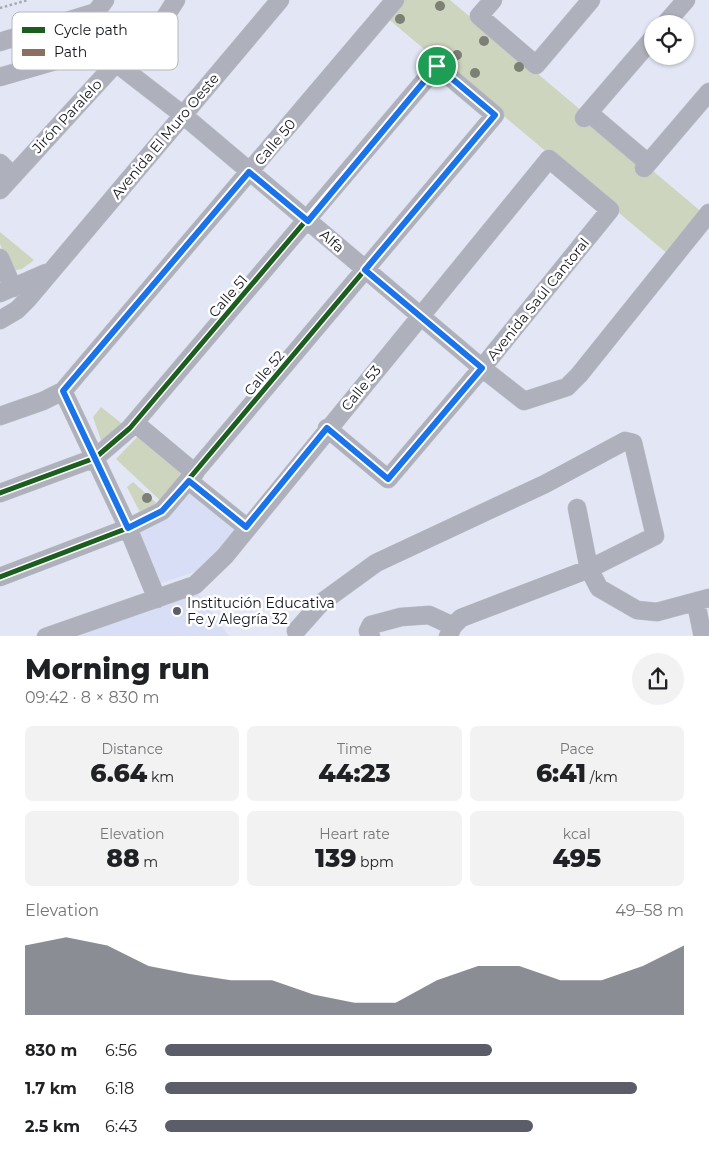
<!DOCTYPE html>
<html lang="en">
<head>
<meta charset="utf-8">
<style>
	body { margin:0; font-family:Montserrat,sans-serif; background:#f2f2f2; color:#202124; height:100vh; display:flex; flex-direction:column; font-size:19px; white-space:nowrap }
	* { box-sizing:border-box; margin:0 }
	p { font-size:16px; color:#757577 }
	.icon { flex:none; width:28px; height:28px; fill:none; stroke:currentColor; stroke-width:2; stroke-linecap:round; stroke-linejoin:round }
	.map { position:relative; height:636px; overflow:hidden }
	.panel { display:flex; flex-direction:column; background:#fff; flex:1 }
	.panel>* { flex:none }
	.fabs { position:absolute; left:644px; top:15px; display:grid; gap:10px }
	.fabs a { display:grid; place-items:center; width:50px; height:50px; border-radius:50%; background:#fff; box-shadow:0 1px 4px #0004; font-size:25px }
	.pin { position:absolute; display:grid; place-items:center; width:42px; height:42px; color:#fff; margin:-21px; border:2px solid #fff; border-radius:50%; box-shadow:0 1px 5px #0007 }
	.round { display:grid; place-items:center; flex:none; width:52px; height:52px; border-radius:26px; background:#f2f2f2 }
	.headline { display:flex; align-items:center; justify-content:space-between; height:85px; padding:0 25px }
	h1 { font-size:28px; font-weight:800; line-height:38px }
	.figures { display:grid; grid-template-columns:repeat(3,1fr); gap:8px; height:85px; padding:5px 25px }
	.figures div { display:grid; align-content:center; border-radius:8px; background:#f2f2f2; text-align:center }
	.figures b { font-size:25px; font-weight:800 }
	.figures small { font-size:14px; font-weight:400 }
	.figures p { font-size:14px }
	.chart { height:140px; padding:10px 25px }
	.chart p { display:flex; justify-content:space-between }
	.chart svg { width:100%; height:90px; margin-top:5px; fill:#5b5e68; opacity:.7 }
	ul { padding:0 25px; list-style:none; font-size:16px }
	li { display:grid; grid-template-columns:80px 60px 1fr; align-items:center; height:38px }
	li i { height:12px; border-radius:6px; background:#5b5e68 }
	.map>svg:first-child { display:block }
</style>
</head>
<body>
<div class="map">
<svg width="709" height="637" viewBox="0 0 709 637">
	<rect width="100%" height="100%" fill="#e3e6f4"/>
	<path fill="#d8def6" d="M188,485L238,527L200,570L158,584L136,526Z
		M196,591L229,636L76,637L92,631Z"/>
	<path fill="#ced5bf" d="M391,0H450L704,214L669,255L386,17Z
		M0,232L34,260L22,269L11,271L0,244Z
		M101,407L125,426L102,443L93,417Z
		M139,435L187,479L164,504L116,459Z
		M133,482L162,508L143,518L127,487Z"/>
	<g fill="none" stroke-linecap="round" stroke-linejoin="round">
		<defs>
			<path id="minor" d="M493,0L479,16L536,65L591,0
				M665,24L686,0
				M0,42L96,12L105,0
				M0,77L107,46L116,63L183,115L482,368L524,401L567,387L579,375L709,213
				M589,113L648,163
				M584,118L652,39
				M0,163L12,175
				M644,168L709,92
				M0,190L116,63L160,25L176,0
				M0,258L13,288
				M0,293L46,273
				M0,320L17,310L28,299L280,0
				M63,391L128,528L157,599
				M0,416L43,401L63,391L395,0
				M135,423L195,473
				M189,481L246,527
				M0,493L95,458L130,428L437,66L495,115L162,511L128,528L0,577
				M577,508L589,569L599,588L637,610L657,612L709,598
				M696,603L703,637
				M296,631L321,603L376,563L545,484L625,441L633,443L655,536L589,569L461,618L453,626L448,637
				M46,637L195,585L225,556L549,159L610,210L482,368L388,479L327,428
				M371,637L368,631L371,625L401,617L429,615L453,626"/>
		</defs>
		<use href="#minor" stroke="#bfc1cc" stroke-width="19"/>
		<path stroke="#a8aab3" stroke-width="2.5" stroke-dasharray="2.5 2.5" stroke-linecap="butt" d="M0,8L28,0"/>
		<use href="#minor" stroke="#aeb0bb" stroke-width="18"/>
		<path stroke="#8d6e63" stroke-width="4" stroke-dasharray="8 4" stroke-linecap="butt" d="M189,481L246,527"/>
		<defs>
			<path id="cycleway" d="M0,493L95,458L130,428L437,66L495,115L162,511L128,528L0,577"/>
		</defs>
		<use href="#cycleway" stroke="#fff" stroke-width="8"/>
		<use href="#cycleway" stroke="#1b5e20" stroke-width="5"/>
	</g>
	<g fill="#7c8075">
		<circle cx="440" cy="6" r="5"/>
		<circle cx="400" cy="19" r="5"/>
		<circle cx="484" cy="41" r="5"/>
		<circle cx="457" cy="55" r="5"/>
		<circle cx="519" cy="67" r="5"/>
		<circle cx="475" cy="73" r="5"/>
		<circle cx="147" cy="498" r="5"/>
	</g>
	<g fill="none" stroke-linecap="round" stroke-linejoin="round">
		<defs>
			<path id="route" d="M437,66L495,115L365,270L482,368L388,479L327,428L246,527L189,481L162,511L128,528L63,391L249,172L308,221Z"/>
		</defs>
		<use href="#route" stroke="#fff" stroke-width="10"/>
		<use href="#route" stroke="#1a73e8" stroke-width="6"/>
	</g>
	<circle fill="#5b5e68" stroke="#fff" stroke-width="2" cx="177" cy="611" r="5"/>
	<g text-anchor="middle" stroke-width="5" stroke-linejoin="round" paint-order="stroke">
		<g font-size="14" fill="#12141d" stroke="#fff">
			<text transform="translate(67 116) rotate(-47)" y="5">Jirón Paralelo</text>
			<text transform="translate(165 136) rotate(-50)" y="5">Avenida El Muro Oeste</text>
			<text transform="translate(275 142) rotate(-50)" y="5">Calle 50</text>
			<text transform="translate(332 241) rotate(41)" y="5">Alfa</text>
			<text transform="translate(228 296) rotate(-49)" y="5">Calle 51</text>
			<text transform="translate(538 299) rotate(-51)" y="5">Avenida Saúl Cantoral</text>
			<text transform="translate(264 373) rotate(-50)" y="5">Calle 52</text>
			<text transform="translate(361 388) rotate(-51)" y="5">Calle 53</text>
		</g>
		<g font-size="14" fill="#12141d" stroke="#fff" text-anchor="start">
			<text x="187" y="608">Institución Educativa<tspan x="187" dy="16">Fe y Alegría 32</tspan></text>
		</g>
	</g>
	<rect x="12" y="12" width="166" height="58" rx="8" fill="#fff" stroke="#b8b8bb" stroke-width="1"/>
	<rect x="22" y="27" width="23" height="6" fill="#1b5e20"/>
	<rect x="22" y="49" width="23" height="7" fill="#8d6e63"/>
	<g font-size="14" fill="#12141d">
		<text x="54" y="35">Cycle path</text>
		<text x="54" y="57">Path</text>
	</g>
</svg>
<div class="fabs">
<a><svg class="icon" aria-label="locate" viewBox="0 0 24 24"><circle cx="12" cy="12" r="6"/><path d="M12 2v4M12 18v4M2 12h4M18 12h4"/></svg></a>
</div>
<div class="pin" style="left:437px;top:66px;background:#1e9e55"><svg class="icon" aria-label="arrive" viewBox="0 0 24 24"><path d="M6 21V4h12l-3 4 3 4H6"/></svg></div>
</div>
<section class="panel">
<div class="headline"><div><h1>Morning run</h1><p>09:42 · 8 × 830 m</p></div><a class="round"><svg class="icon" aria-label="share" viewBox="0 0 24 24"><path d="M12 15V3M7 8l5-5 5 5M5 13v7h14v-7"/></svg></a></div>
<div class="figures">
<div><p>Distance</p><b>6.64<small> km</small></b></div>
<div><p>Time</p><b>44:23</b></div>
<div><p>Pace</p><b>6:41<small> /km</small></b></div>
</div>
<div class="figures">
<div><p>Elevation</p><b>88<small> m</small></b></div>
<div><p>Heart rate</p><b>139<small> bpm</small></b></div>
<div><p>kcal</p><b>495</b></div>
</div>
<div class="chart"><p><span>Elevation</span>49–58 m</p>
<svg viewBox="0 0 160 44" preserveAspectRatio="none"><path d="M0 44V10L10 6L20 10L30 20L40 24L50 27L60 27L70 34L80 38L90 38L100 27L110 20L120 20L130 27L140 27L150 20L160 10V44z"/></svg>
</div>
<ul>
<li><b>830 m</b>6:56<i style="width:63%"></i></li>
<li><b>1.7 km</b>6:18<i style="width:91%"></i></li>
<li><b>2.5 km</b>6:43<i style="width:71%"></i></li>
</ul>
</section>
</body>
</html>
